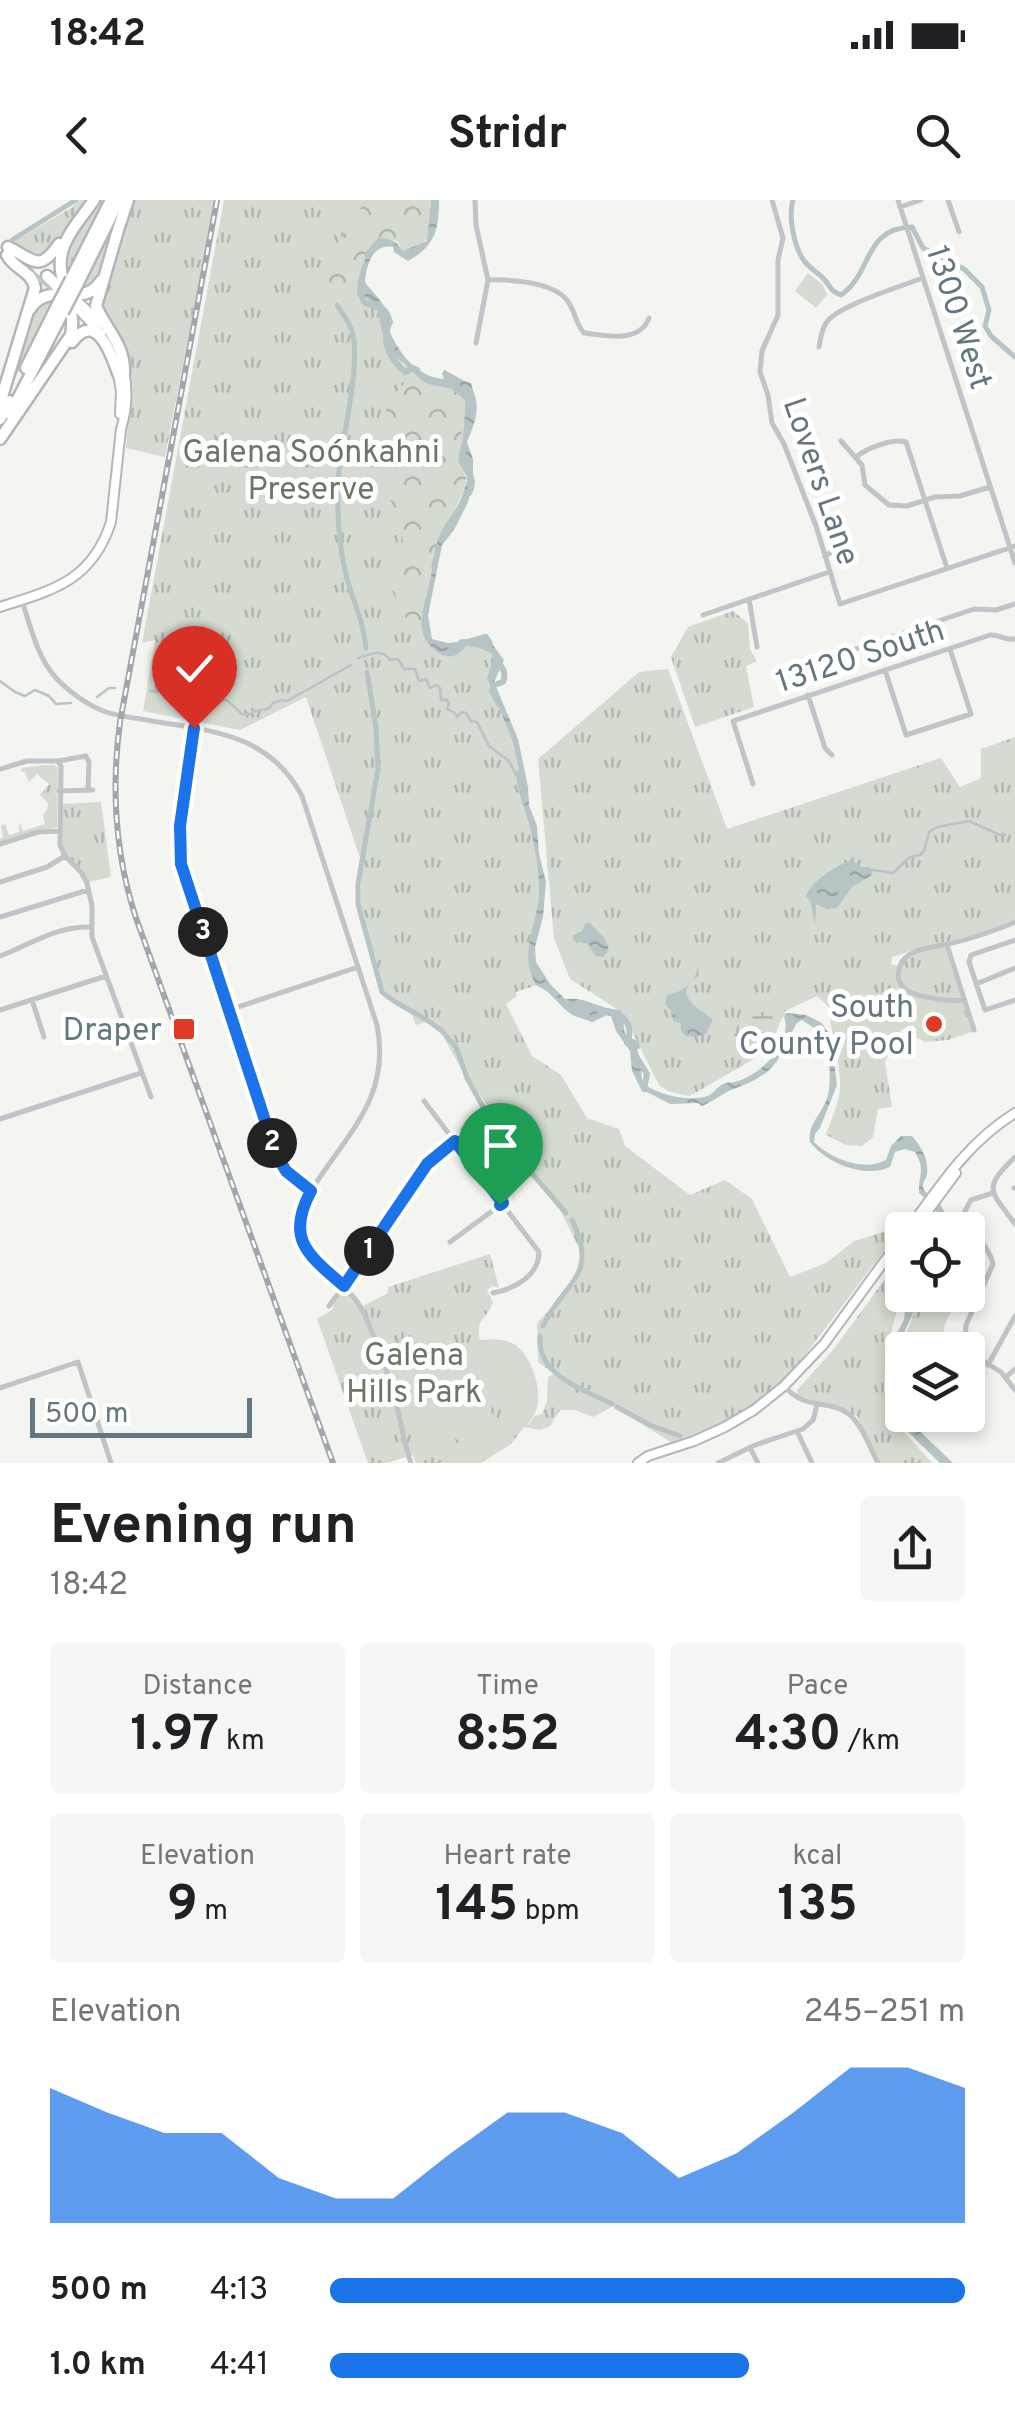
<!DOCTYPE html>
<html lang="en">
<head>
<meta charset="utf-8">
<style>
	body { margin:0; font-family:Overpass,sans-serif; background:#f6f6f6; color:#202124; height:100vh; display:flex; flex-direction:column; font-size:38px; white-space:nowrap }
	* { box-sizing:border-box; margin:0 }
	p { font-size:32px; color:#757577 }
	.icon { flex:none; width:55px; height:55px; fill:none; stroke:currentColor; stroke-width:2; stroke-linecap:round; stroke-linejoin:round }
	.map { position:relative; height:1263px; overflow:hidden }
	.side { display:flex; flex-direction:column; background:#fff; flex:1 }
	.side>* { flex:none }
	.tools { position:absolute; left:885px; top:1012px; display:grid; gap:20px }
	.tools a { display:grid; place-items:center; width:100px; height:100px; border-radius:10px; background:#fff; box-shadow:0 5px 15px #0003; font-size:50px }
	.scale { position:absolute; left:30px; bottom:25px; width:222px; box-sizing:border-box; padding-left:10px; border:5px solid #637780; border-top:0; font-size:28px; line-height:35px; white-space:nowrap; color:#637780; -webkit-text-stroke:8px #fff; paint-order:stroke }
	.pin { position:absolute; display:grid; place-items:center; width:85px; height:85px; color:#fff; margin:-102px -42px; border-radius:50% 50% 50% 0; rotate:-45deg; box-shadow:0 0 10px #0007 }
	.pin .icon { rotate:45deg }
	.km { position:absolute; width:50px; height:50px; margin:-25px; border-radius:50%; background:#222; color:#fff; font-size:28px; line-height:50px; text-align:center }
	.round { display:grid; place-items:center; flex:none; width:105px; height:105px; border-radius:10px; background:#f6f6f6 }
	.head { display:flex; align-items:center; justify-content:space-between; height:170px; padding:0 50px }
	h1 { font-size:55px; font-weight:700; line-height:75px }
	.stats { display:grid; grid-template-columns:repeat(3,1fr); gap:15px; height:170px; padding:10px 50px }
	.stats div { display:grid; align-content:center; border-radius:10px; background:#f6f6f6; text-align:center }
	.stats b { font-size:50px; font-weight:700 }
	.stats small { font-size:28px; font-weight:400 }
	.stats p { font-size:28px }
	.chart { height:280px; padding:20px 50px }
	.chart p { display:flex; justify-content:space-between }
	.chart svg { width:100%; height:180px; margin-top:10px; fill:#1a73e8; opacity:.7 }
	ul { padding:0 50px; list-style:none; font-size:32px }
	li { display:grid; grid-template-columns:160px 120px 1fr; align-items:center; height:75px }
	li i { height:25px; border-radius:12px; background:#1a73e8 }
	.status { display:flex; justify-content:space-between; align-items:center; height:70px; padding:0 50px; background:#fff; direction:ltr }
	.status svg { height:28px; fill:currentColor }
	header { display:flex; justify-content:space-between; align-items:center; height:130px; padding:0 50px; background:#fff; font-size:45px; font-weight:700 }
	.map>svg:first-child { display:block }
</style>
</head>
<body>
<div class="status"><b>18:42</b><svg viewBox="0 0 49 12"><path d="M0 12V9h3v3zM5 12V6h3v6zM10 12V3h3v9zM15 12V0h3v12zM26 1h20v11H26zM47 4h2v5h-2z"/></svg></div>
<header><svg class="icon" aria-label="back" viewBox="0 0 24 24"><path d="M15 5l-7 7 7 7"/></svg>Stridr<svg class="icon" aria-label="search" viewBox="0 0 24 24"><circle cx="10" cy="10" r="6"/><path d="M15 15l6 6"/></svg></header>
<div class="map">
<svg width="1015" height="1263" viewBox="0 0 1015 1263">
	<defs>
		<pattern id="grass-tufts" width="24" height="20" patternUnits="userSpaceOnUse" patternTransform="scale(2.5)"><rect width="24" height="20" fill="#d6dbd1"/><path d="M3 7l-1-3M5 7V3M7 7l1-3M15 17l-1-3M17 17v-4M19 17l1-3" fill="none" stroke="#b1b6af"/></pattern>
		<pattern id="forest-crowns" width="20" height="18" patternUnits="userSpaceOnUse" patternTransform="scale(2.5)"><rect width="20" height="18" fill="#d6dbd1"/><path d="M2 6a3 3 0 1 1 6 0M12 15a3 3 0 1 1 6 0" fill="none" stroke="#b1b6af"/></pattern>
		<pattern id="wetland-marsh" width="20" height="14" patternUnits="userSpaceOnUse" patternTransform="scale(2.5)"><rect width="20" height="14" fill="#d6dbd1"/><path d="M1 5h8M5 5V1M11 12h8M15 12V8" fill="none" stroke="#b1b6af"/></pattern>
		<pattern id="water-ripples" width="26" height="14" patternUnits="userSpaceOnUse" patternTransform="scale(2.5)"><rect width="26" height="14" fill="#b6c4c6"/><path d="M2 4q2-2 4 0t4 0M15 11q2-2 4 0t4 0" fill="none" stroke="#98a4a6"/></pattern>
	</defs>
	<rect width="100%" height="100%" fill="#f4f4f0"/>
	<path fill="url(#grass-tufts)" d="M80,0H90L48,56L39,60L13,45L15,41L71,8Z
		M98,0H105L65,80L64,51Z
		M131,0H215L165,257L126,248L130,185L99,106Z
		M224,0H433L392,42L374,46L368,58L362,95L369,102L374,103L378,106L403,164L445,186L463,190L440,338L422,426L434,447L468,443L491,450L495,458L491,491L514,539L540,676L541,703L530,760L537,785L516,792L517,796L506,804L532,856L561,875L587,918L619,929L625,946L690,995L725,980L752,999L790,1077L826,1063L854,1041L903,1026L792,1172L753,1204L714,1228L672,1243L613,1206L593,1217L575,1210H560L550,1226L540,1230L524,1227L511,1244L481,1263H416L413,1255L387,1263H368L317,1119L333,1109L334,1103L343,1092H347L359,1108L388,1093V1087L490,1054L499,1088L493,1086L487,1090L493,1102C487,1119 475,1119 480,1140C493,1139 507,1138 518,1147C533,1160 544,1194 535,1213C533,1218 529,1221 527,1226L535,1216L542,1214L547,1201L548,1177L554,1174L538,1162L537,1123L576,1082L581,1052L558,1006L461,868L441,833L426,822L416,825L411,812L385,794L359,711L362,664L306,497L240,530L143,511L155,440L142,443Z
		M123,2L98,81L92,88L78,92Z
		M56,98L8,192L31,112L41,101Z
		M733,411L748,423L750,449L757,461L746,466L754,507L695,527L671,457L688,427Z
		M668,469L727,629L941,558L960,587L981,578V549L1015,537V719C986,733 954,740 922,747C912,749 903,755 892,757L891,764L898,766L916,752L945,747L972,832L948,840L925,842L902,829L885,862L892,907L878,909L873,937L862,946L846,945L826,935C831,920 839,903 840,888C841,860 830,834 829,807L817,796L785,811L768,851L690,896L670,892L659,885L623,813L570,779L554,738L538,559L639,472Z
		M44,565H54L58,568L57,627L0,642V639L3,637L1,626L5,624L9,635L19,632V622L23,631L45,624L43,615L47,610L48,603L40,595L49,584L37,574L29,582L25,572H22L21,568Z
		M101,602L111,677L89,682C83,670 74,666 67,655C58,641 61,620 61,604Z
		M902,1056V1090L886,1153L884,1190L895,1222L932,1263H879L857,1216L798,1195L797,1190L833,1150Z
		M922,1095H959C952,1117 937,1123 947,1150H902V1205C889,1173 895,1156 909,1126C914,1115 916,1104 922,1095Z"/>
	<path fill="url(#forest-crowns)" d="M363,0H431L428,38C424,44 411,50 403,51L398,42L392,39L367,51L365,61L361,64L358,85L344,97L307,83L332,53L361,8Z
		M415,172C420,176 424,180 429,183C446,191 449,180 465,201V220L462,233L467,267L465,289L436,346L422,409L421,428L407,420L391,389L406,351L377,254L388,201Z"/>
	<path fill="url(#wetland-marsh)" d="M759,801L762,803L758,812L788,813L784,817L770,822L766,818L759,820L754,828L735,841C732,824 749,812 759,801Z"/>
	<path fill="#d6dbd1" d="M808,73L823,85L827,95L816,108L795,91Z
		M919,800L946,808L951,816L948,835L929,841L922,828L919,829L916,820L912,817L907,804Z
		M489,1141C512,1143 522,1153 530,1174C539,1197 539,1214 516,1231L492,1197V1194L520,1179L487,1183L480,1142Z
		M424,1177L472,1189L474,1195L446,1235C412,1233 402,1202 424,1177Z
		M483,1204L512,1233C495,1252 473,1251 453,1237L479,1205Z"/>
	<path fill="url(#water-ripples)" d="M431,0H439C439,30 435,46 408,61L394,52L393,47C373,43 366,65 365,82C371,91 380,98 385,108C389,116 386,123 390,132C399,154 419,178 444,179L442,174L444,170C454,174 461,181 471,183C472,189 475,194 476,200C479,214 472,230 467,242L473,259V283L468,302L454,330L442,345L428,415L432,439L448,443L457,442L461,439L489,440L504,460L494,482L518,539L528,587L529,605L537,626L539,654L546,682L543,717L535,747L536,762L550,784L565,799C585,798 585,802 604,807C605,808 619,810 619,810C627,816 621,827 626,834C629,838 635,839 639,842L640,848L637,850C644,864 639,872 644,885C663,895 683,901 704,897C714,895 715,888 723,884C730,881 730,884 738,881C761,874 793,843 784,817L788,813L806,815L822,823L831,837L837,885L820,928L815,934L814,942C831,959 864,972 886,960L891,946L901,936H912C921,946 929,960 927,974C926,980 921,983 924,990C926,994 933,997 937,1001C945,1009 948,1019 946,1030H940C938,1008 935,1007 919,993C918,975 926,970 915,952L905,949L895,952L890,967C865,979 826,963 810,942C807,925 822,914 827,898C832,885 829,856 827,842L817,830L802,820L797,823C788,837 785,853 773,866C761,879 747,884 731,890C722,894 712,902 702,906L698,903L670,904L641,889L632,871L630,851L616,831L611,816C599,813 589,821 577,817C561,811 553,791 537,786C515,753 541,720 539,687C539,669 535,649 531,632C527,611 516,593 516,571L519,570L513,542L487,478L493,459L492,453L477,447L466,446C459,454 453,460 441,454C408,436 426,404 431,377C433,362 434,347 441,332C450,316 462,303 466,284C469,270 462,260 462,247C462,232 466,217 465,201C448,179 440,192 423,181C412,173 404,160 392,156L381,128L378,105C358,99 354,78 365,61V53L378,38C391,39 396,40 403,51L427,41Z
		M851,660L862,667H869L873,670L872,675L852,687L837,708L827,709L816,704L815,726L811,703L806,696C812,680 835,667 851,660Z
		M586,723H590L605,739L609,750L603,757L596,756L587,744L573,740V735L582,731Z
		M698,764L699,775C695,779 689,782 687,788C682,802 706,813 713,820L706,833L695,837L686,836L681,831V823L674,822L671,811L665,804L667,795C683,792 697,782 698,764Z
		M907,1095H913L910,1106L914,1102H916L917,1104C899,1146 882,1169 902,1215H908L909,1221L953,1263H940L908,1232L907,1227L891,1207L886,1173L892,1142L904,1120Z"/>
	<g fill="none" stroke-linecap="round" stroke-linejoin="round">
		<path stroke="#b6c4c6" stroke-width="2.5" d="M358,458C370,454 383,448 390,460L398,459L404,469H415L419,481L426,479L430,488L436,485L440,488L441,500H447L449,504L447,509L455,513L457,517L462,512L466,513L471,521L477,522L489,546L509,561L516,575
			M0,481L15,492L25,496L35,490L49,496L56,504L71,503
			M150,491L164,492L175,485L181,492L187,488L189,497L197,490C209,491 216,502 227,500L242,514H251L253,511C262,509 267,513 273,503L282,500L287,501L351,465
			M97,497L109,488H115
			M873,670L893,673L910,657L920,655L924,651L929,632L937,627L969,621L1000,635H1005"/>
		<path stroke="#b6c4c6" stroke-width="5" d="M793,0C788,17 794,48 805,62C811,69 818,73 824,79C831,87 830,91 841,95C873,73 863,28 912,27L923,48L964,69L982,87L989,110L985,126L991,136L1015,157
			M12,40L76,0
			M337,105C342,113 349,122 352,131C362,167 340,243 338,283C337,313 339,346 346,375C353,402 363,419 366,448
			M367,472L376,527L378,569L358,684V704L382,792C400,809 426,815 444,833
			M447,837L456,847L467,878L493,925L504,941L566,1013
			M543,1126C563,1082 600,1077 572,1020
			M540,1136C537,1176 583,1189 612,1204
			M617,1207L650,1225L680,1236"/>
		<path stroke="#b6c4c6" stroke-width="6" d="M361,82L360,93L364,102C377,110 384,102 390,122C380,141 390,159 405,172L413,168L417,170
			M464,246L461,260C467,272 477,279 469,293
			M468,442L486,437L490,444
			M497,460C502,468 507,472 503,482L494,485L492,491L499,504
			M579,814L592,819L608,811
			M620,815C629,821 632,833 627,843
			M639,861L647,874L644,889H646"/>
		<defs>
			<path id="major" d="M77,101L101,123
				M77,108L101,133
				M117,169L121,191L120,214
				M0,407C53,390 92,381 111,322L121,229C127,210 128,190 124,171
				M908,1030C939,987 968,942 1015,913
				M914,1030L956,973
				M638,1263L648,1256L694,1241L725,1227L754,1210L784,1186L824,1144L902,1037"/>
			<path id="highway" d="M118,30L96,106C106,130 125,144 124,173
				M116,36L128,0
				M8,47C34,60 39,73 59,44
				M71,79L111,0
				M77,85L119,0
				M66,90C50,50 72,31 94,0
				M64,93C79,97 92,95 101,81
				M30,109C39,95 52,93 67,96
				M72,142C96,110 111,153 118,173
				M26,168L57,106
				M0,203L35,88C32,71 14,69 7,55
				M10,214L63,112
				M0,219L9,201
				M0,239L71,135C76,110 65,92 47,76"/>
		</defs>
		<use href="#major" stroke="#b2b7ba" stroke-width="12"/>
		<use href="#highway" stroke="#b2b6b8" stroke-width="15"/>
		<path stroke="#bfc4c6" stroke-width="5" d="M475,0L476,25L488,80L476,143
			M772,0L783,38L778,60V115L762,151L760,172L768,195L772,223L784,244L816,326L840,404L1015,346
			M898,0L1015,363
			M948,0L959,32
			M900,7L921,0
			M32,73L59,94
			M488,80C509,79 550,82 565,98C575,107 574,122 584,133C607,136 640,143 649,118
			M819,147C820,140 822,130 826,123C836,106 902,86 923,78
			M841,241L862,265L865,285L889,305L907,306L935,297L960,296L990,287
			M856,257C867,248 893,238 906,242L947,368
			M825,357L838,346L848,341
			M749,399L757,447
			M22,401C31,427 37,457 56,478C69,492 89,506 106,512C121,517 137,518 152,521C214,531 270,535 302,596L377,825C390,891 355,926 320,977C312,989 302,1003 299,1018C294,1057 339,1076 358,1103C367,1116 371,1131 377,1145C383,1162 390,1179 394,1196C401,1219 403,1241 411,1263
			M703,415L829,372
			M814,463L974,409L996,410L1015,404
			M885,470L906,535L971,514L950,449
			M808,495L825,548L832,555
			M194,528C186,576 172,628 184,676L276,953L286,971L311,991
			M58,561L61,566L60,645L65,656L81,672L87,683L92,706V737L151,897
			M0,569L27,561H58L86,556L89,562L88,590
			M753,584L733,521L990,435C999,434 1005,441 1015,439
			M59,591L93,590
			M0,644L38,632L59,631
			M0,682L47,667L65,656
			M0,717L88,690
			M1015,740L971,755L969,762L985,810L1015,800
			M947,745L974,830
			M0,756C31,744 56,726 91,727
			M976,784L1015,768
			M32,800L44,837
			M964,800C948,802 925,798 910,792C893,784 896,763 910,754C921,747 936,747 948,744C970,739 994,731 1015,722
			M0,810L106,776
			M229,810L358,767
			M424,901L539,1052C539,1076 514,1089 493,1093
			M0,919L141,873
			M1015,957C982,989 990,990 1015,1024
			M1014,988H1015
			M993,993L971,1000L965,1011C968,1032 989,1044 993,1064L966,1125L965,1140L972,1154L1001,1172L1015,1190
			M450,1042L503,1003
			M329,1106L367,1055L427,964L455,941
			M988,1165L1015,1116
			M1006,1177L1015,1169
			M784,1186C806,1211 829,1199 849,1214C862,1225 870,1248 878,1263
			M0,1188L78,1162L111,1263
			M797,1231L812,1263
			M750,1248L758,1263
			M718,1263L755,1245L803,1229L813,1220L817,1205"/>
		<use href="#major" stroke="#fff" stroke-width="8"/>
		<use href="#highway" stroke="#fff" stroke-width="10"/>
		<defs>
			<path id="rail" d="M217,0L120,522C111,589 115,654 136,718L333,1263"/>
		</defs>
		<use href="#rail" stroke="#a0a7ab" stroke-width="6"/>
		<use href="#rail" stroke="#fff" stroke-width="2.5" stroke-dasharray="8" stroke-linecap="butt"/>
		<defs>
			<path id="highway-bridge" d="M57,106L71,79
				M63,112L77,85"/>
		</defs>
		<use href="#highway-bridge" stroke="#b2b6b8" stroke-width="15" stroke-linecap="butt"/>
		<use href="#highway-bridge" stroke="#fff" stroke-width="10"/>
	</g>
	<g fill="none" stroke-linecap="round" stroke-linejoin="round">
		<defs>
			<path id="route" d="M194,528L180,626L181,664L276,954L286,971L311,991C285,1039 308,1055 344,1086L427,964L455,941L503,1003L500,1005"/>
		</defs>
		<use href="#route" stroke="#fff" stroke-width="20"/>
		<use href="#route" stroke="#1a73e8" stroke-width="12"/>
	</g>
	<g fill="#df3a25" stroke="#fff" stroke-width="4">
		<circle cx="934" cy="824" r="10"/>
		<rect x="172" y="817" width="24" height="24" rx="5"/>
	</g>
	<g text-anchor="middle" stroke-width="10" stroke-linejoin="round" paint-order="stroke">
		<g font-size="32" fill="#637780" stroke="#fff">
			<text transform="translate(960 117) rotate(72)" y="11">1300 West</text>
			<text transform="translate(822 281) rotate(71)" y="11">Lovers Lane</text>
			<text transform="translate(860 455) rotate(-18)" y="11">13120 South</text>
		</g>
		<g font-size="32" fill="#697862" stroke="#fff">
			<text x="311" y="262">Galena Soónkahni<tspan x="311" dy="37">Preserve</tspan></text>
			<text x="414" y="1165">Galena<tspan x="414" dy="37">Hills Park</tspan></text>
		</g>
		<g font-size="32" fill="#637780" stroke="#fff" text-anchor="end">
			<text x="914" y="817">South<tspan x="914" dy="37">County Pool</tspan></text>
			<text x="162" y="840">Draper</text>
		</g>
	</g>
</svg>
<div class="tools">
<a><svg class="icon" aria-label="locate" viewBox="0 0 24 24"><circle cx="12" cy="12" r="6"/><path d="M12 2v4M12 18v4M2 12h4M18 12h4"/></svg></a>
<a><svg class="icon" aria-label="layers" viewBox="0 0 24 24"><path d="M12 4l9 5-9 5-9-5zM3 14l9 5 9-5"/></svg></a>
</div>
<div class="scale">500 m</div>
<div class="pin" style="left:500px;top:1005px;background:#1e9e55"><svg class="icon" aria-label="arrive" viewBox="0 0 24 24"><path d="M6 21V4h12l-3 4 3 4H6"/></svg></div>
<div class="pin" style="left:194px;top:528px;background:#d93025"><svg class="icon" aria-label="check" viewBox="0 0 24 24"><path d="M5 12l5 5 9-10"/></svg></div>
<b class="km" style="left:369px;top:1051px">1</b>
<b class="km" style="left:272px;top:943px">2</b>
<b class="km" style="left:203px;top:732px">3</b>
</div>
<section class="side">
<div class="head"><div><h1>Evening run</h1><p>18:42</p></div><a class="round"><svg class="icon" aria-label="share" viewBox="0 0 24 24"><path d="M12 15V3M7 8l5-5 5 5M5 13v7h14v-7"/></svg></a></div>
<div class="stats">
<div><p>Distance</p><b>1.97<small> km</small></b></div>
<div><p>Time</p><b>8:52</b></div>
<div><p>Pace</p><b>4:30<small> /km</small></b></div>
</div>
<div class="stats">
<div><p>Elevation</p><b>9<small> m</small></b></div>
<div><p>Heart rate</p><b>145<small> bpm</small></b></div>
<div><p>kcal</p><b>135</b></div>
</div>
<div class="chart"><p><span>Elevation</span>245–251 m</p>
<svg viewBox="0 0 160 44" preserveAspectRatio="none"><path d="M0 44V11L10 17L20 22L30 22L40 33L50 38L60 38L70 27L80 17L90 17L100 22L110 33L120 27L130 17L140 6L150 6L160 11V44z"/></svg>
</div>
<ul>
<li><b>500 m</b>4:13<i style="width:100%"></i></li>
<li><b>1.0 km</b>4:41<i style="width:66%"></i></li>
</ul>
</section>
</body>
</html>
